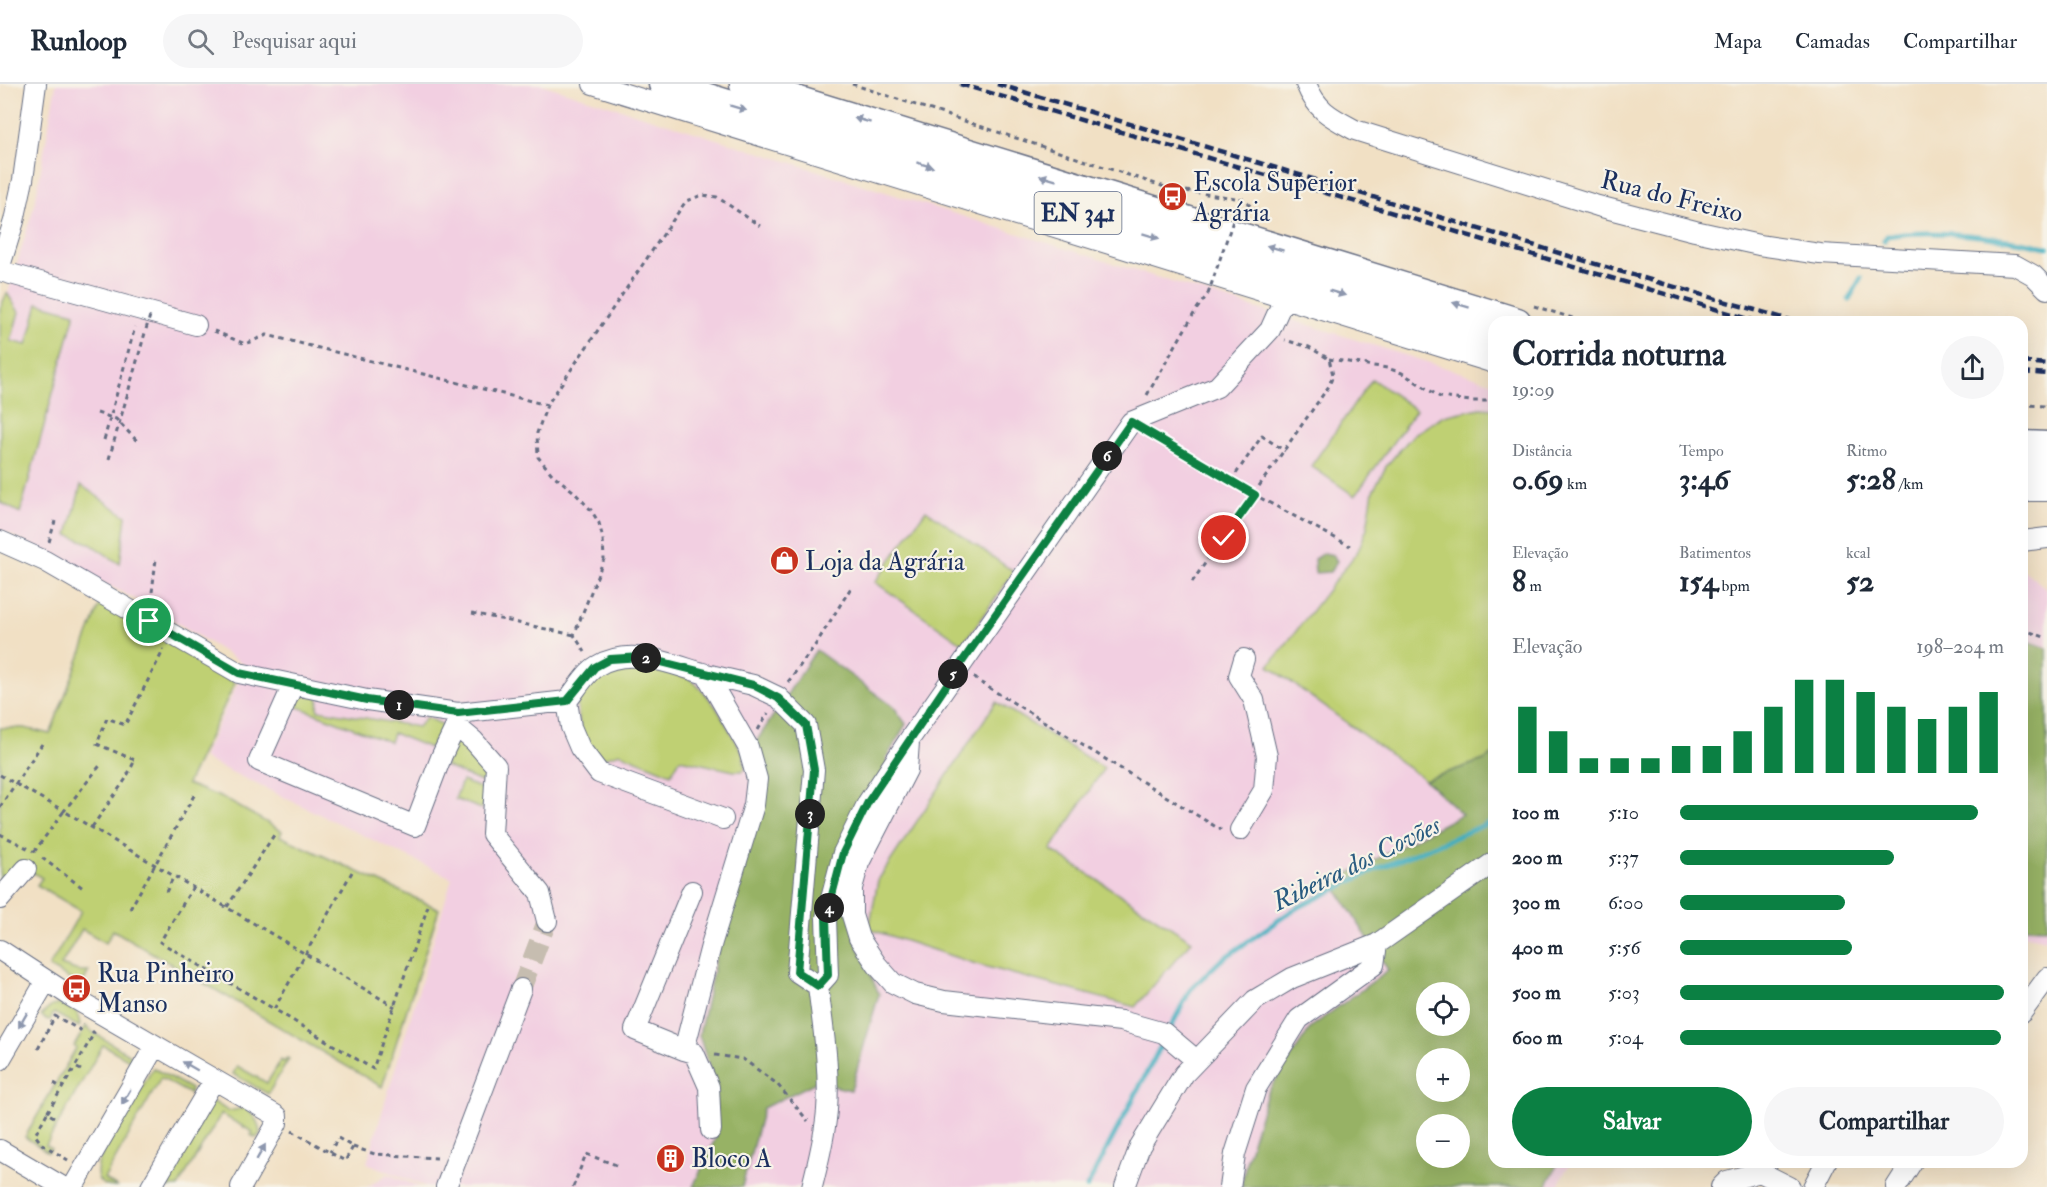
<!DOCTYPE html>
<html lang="pt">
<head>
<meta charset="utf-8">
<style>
	body { margin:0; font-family:"IM FELL Double Pica",serif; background:#f6f6f7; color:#1f2937; height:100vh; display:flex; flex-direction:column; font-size:22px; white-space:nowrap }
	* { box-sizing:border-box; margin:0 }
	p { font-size:20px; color:#747a83 }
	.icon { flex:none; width:33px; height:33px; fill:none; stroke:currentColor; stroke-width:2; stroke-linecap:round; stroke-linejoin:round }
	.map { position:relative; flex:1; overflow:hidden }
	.details { position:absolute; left:1488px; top:232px; width:540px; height:852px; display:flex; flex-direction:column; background:#fff; border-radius:18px; box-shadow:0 6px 24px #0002 }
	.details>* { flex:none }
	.tools { position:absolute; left:1416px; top:898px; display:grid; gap:12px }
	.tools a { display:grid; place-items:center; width:54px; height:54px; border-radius:50%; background:#fff; box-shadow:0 6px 24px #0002; font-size:30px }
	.pin { position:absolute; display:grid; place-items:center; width:51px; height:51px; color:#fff; margin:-26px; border:3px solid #fff; border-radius:50%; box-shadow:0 2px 6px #0007 }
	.km { position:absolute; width:30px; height:30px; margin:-15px; border-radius:50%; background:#222; color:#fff; font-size:16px; line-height:30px; text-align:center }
	.round { display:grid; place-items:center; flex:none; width:63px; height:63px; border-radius:32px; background:#f6f6f7 }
	.head { display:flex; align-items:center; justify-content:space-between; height:102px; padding:0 24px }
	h1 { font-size:33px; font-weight:800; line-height:45px }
	.metrics { display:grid; grid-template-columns:repeat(3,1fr); gap:9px; height:102px; padding:6px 24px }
	.metrics div { display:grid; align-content:center }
	.metrics b { font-size:30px; font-weight:800 }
	.metrics small { font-size:16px; font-weight:400 }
	.metrics p { font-size:16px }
	.chart { height:168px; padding:12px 24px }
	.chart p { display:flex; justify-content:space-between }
	.chart svg { width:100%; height:108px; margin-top:6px; stroke:#0b8043; stroke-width:6 }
	.button { display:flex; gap:12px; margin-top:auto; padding:12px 24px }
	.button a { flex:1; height:69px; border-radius:36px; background:#0b8043; color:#fff; font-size:24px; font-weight:800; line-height:69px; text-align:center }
	.button a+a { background:#f6f6f7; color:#1f2937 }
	ul { padding:0 24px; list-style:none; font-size:20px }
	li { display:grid; grid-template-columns:96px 72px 1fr; align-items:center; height:45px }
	li i { height:15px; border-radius:8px; background:#0b8043 }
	header { display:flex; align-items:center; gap:36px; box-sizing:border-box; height:84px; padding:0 30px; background:#fff; border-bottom:2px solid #e0e1e3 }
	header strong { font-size:28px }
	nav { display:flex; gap:33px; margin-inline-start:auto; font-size:21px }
	.search { width:420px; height:54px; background:#f6f6f7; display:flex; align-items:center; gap:15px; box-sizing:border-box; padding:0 21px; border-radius:33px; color:#747a83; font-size:22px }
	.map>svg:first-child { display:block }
</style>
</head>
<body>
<header>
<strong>Runloop</strong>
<div class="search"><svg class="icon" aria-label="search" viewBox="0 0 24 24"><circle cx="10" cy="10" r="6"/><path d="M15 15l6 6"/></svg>Pesquisar aqui</div>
<nav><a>Mapa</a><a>Camadas</a><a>Compartilhar</a></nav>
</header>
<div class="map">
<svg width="2047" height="1103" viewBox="0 0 2047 1103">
	<rect width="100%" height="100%" fill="#f7f3e8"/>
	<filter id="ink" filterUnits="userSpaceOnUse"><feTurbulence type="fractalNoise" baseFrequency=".0167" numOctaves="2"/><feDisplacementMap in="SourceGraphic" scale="12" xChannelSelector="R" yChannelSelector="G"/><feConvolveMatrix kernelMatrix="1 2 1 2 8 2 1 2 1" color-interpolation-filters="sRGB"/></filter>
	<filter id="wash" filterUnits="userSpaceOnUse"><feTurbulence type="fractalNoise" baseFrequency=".008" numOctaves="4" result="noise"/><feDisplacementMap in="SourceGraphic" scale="24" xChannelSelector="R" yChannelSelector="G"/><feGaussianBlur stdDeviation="1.35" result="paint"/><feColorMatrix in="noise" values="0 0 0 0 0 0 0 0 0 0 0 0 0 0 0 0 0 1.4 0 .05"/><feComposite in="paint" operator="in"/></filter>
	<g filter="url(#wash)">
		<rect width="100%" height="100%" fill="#f1e0c4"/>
		<path fill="#f2cfe1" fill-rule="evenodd" d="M56,0H541L1494,299V1078L1570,1079L1557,1103H427L367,1079L452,794L202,674L246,582L162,529L0,445V227L8,209L35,119ZM1426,909H1460V942H1426ZM1426,975H1460V1008H1426ZM1426,1041H1460V1074H1426Z
			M2022,485L2047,505V855L2022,850Z
			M388,1090L421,1103H367Z"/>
		<path fill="#bfd073" stroke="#6d8068" stroke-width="1.5" d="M7,209L19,228L11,257L27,261L38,219L75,229L20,429L0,418V224Z
			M1372,295L1416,326L1355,412L1311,382Z
			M1480,324L1494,325V670L1484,676L1425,696L1269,582L1358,467L1367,444L1373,407L1387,381L1413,351L1443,332Z
			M81,401L126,432L120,480L89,459L68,451Z
			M926,426L1014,488L963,560L875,498Z
			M101,518L235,599L187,700L225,715L282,747L280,752L439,825L382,1003L113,846L106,859L82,845L61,881L81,888L82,887H89L81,902L49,883L81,827L37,801L42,794L19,780L0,799V644H24L50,650Z
			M652,582L689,594L703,607L716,623L743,669L745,685L742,687H734L680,675L671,690L620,669L601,675C581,660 579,638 576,615L594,596L616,583Z
			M299,610L319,613L318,626L418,643L426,633L444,641L430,664L393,649L390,658L293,621Z
			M996,618L1104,684L1051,766L1192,857L1135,923L976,880L869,845L878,796Z
			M457,654C475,671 485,675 488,701L445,682Z
			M462,697L489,707L482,725L455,715Z
			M60,920L77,928L80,940L79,943L54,929L50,936L45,935L41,931L52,922Z
			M86,942L89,946L135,974L133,978L103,961L46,1061L51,1064L48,1068L25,1053L76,964L74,962Z
			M287,974L289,975L268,1010L233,990L237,982L267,999L281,976L284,978Z
			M153,984L191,1005L190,1010L161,994L104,1095L117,1103C96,1103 94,1091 100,1074Z
			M214,1018L228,1027L245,1024C254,1032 259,1037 260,1050L256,1054L251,1051L253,1048L221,1030L178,1103H162L210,1020Z"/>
		<path fill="#97b265" stroke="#597062" stroke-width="1.5" fill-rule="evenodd" d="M1324,469L1333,471L1337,477L1330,488L1315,489L1314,475Z
			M2022,555L2047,564V844L2022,843Z
			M816,566L894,623L906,640L886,675L897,696L856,778L855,855L879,910L851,1006L816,998L763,1024L742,1103H693L716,1053L715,1002L699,951L719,859L766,705L752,664Z
			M1494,670V1078L1558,1079L1546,1103H1241L1247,1074L1267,1009L1311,943L1388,886L1332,798L1462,730L1425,696L1484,676ZM1426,909H1460V942H1426ZM1426,975H1460V1008H1426ZM1426,1041H1460V1074H1426Z"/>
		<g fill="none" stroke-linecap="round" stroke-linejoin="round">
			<path stroke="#42aec0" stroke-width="5" d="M1884,157L1887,152C1937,144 1997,153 2047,163
				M1849,215L1861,194
				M1169,947L1190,906L1220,877L1293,826L1370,788L1494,737
				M1087,1103L1164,956"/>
		</g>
	</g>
	<g filter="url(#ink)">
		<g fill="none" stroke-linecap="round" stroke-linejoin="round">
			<path stroke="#c6bdb0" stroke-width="20" stroke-dasharray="20 10" stroke-linecap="butt" d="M521,905L547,837"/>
			<defs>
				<path id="minor" d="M593,0L1494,279
					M1306,0C1317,27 1331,33 1355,46L1598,122L1695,147L1759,161L1820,170L2015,181L2033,191L2047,205
					M0,182L14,137L23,96L36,0
					M0,187L196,241
					M2022,407H2047
					M0,457L45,477L239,589L367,616L458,629L456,642L474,657L496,682L492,750L540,809L547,837
					M2022,457L2047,454
					M706,590L753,601L778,613L806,641L814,686L797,888L818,902
					M293,601L259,677L415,742L442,671L456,642
					M567,617L571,643L580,664L599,689L723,735
					M458,629L567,617C576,606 585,589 597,582C630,561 673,581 706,590L748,663L757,695L754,721L712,858L684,966L635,946L692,807
					M909,658L907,686L859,779L852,804V831L859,854L877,881L893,899L915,910L944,917L1121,937L1164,949L1196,976
					M1240,746L1264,706L1267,672L1254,616L1239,592L1244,575
					M0,815L26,785
					M0,866L72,913L277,1032V1039L241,1103
					M2022,928L2047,894
					M684,966L694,969L709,1003L711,1046
					M0,976L46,897
					M0,1066L63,1103
					M73,1103L155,962
					M151,1103L214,996
					M446,1103L521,905
					M812,1103C818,1078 825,1053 827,1026C830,985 823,943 818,902L828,891L826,834L843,769L868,718L909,656L1131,338L1217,303L1270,246L1284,215
					M1125,1103L1140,1062L1184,990L1255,916L1292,894L1377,860L1494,778
					M1230,1103L1235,1070L1256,1004L1299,935L1374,881L1377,860
					M1721,1103L1727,1097L1760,1088L1790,1103
					M1813,1103L1826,1078
					M1896,1103L1912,1078"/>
				<path id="highway" d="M663,0L1494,258
					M744,0L1517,238
					M2022,361L2047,362
					M2022,386L2047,387"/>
			</defs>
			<use href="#minor" stroke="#666d82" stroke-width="22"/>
			<use href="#highway" stroke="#666d82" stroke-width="31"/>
			<path stroke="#666d82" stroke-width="3" stroke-dasharray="4.5 4.5" stroke-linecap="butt" d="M852,0L1171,105L1243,115L1263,134
				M1534,222L1585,238
				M214,247L245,260L267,251L547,321
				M1329,275L1387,284L1402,289L1440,313L1470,317H1494
				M1147,311L1196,226L1208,210
				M2022,321L2047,322
				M97,329L116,335L138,358
				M1152,350L1255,411L1350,462
				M104,356L135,243
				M1231,397L1262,352L1285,367
				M49,458L55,437
				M1192,498L1329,302L1333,291L1329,275L1309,263L1285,256
				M151,517L156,475
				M472,529L574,551
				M2022,545L2047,554
				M585,568L574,551L604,475L603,455L599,439L591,426L573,407L552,390L538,373L537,349L547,321L686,117L702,111L717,113L760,142
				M974,593L978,597L1221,746
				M788,598L816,560L852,502
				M758,646L768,629
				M0,691L64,727L102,679
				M0,723L42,660
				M92,743L125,696L135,676L97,660L107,634L125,641L164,565
				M0,750L33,767
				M34,768L64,727L395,923
				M42,774L83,804
				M352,788L274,925L373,985L428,822
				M193,803L160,858L274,925
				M166,808L174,792
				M227,823L276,748
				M130,825L196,708
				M38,965L55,932L80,946L83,940
				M715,971L743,975L777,1000L808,1037
				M81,986L75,983L94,949L92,947
				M54,999L62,1004
				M47,1029L35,1051L42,1060L68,1076
				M54,1033L47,1029L75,983
				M292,1047L345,1077L353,1063L338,1054L330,1068
				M353,1063L375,1070L437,1074
				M573,1103L586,1070L619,1082"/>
			<use href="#minor" stroke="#fff" stroke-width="20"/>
			<use href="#highway" stroke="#fff" stroke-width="28"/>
			<path stroke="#1b2f5e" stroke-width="4.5" stroke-dasharray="9 4.5" stroke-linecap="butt" d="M960,0L1759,238
				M997,0L1619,187L1797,238
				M2022,278L2047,280
				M2022,288L2047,290"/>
			<path stroke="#666d82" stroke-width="3" stroke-dasharray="4.5 4.5" stroke-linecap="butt" d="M1208,210L1236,128
				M109,375L151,228"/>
		</g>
		<defs><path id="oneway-solid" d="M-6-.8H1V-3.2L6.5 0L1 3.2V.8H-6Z" transform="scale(1.5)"/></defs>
		<g fill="#8d97ae">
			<use href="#oneway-solid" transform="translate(738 24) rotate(17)"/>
			<use href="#oneway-solid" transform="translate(862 36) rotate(-163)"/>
			<use href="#oneway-solid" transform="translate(925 81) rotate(17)"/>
			<use href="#oneway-solid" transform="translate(1048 94) rotate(-163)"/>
			<use href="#oneway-solid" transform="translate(1151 152) rotate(17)"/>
			<use href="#oneway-solid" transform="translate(1275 164) rotate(-163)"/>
			<use href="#oneway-solid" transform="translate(1337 209) rotate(17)"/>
			<use href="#oneway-solid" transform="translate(1461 221) rotate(-163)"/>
			<use href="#oneway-solid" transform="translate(23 936) rotate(120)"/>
			<use href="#oneway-solid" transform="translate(190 982) rotate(-150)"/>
			<use href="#oneway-solid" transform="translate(126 1013) rotate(120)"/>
			<use href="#oneway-solid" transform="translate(261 1068) rotate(-60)"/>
		</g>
	</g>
	<g fill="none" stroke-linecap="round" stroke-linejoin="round" filter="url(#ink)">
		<defs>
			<path id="route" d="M149,537L239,589L367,616L458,629L567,617L595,583L610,575L642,573L753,601L778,614L806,641L814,686L797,888L818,902L828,891L826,834L843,769L868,718L962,578L1131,338L1255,411L1224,454"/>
		</defs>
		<use href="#route" stroke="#fff" stroke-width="12"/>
		<use href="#route" stroke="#0b8043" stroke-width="8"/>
	</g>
	<defs>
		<symbol id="bus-disc" viewBox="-11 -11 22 22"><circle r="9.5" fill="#c8321e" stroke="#f7f3e8"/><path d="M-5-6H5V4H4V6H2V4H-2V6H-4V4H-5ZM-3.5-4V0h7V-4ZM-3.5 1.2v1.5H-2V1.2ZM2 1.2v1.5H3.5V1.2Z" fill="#fff"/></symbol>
		<symbol id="shop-disc" viewBox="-11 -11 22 22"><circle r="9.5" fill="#c8321e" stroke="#f7f3e8"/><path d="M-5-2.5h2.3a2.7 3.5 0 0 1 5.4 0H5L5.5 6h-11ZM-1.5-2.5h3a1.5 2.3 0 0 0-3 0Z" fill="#fff"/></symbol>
		<symbol id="building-disc" viewBox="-11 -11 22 22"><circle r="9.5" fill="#c8321e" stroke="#f7f3e8"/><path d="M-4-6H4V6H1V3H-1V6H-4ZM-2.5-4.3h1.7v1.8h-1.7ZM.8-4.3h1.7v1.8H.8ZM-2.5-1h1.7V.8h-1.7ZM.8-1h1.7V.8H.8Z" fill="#fff"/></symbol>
	</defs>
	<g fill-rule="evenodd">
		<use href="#bus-disc" x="1156" y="96" width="33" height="33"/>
		<use href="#shop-disc" x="768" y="460" width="33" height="33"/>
		<use href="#bus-disc" x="60" y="888" width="33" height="33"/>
		<use href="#building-disc" x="654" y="1058" width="33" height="33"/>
	</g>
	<g text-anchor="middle" stroke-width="4.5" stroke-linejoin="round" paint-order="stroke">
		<rect fill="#f7f3e8" stroke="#5d6a87" stroke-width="1.5" x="1034.5" y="108" width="87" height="42" rx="4.5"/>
		<g font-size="24" font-weight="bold" fill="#1b2f5e">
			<text x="1078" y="137">EN 341</text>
		</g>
		<g font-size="26" fill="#1b2f5e" stroke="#f7f3e8" text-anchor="start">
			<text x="1193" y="107">Escola Superior<tspan x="1193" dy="30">Agrária</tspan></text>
			<text x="805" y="486">Loja da Agrária</text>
			<text x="97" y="898">Rua Pinheiro<tspan x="97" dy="30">Manso</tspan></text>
			<text x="691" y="1083">Bloco A</text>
		</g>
		<g font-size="26" fill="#1b2f5e" stroke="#f7f3e8">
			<text transform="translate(1672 112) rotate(14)" y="9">Rua do Freixo</text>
		</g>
		<g font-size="27" font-style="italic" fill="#295b80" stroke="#f7f3e8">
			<text transform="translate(1356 779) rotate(-26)" y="9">Ribeira dos Covões</text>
		</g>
	</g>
</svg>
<div class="tools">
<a><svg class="icon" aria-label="locate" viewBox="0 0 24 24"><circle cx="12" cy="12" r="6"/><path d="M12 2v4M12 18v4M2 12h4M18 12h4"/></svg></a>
<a>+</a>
<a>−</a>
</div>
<div class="pin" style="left:149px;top:537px;background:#1e9e55"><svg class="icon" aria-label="arrive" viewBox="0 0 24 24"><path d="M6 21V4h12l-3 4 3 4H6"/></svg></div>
<div class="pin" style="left:1224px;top:454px;background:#d93025"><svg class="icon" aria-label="check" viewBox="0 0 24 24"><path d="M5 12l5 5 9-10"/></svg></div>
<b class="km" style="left:399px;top:621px">1</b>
<b class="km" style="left:646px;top:574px">2</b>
<b class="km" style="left:810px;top:730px">3</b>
<b class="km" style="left:829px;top:824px">4</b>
<b class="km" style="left:953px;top:590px">5</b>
<b class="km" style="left:1107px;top:372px">6</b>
<section class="details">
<div class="head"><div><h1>Corrida noturna</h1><p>19:09</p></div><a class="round"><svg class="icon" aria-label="share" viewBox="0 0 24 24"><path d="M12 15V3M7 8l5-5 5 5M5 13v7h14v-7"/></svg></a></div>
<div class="metrics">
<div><p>Distância</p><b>0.69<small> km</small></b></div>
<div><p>Tempo</p><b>3:46</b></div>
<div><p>Ritmo</p><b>5:28<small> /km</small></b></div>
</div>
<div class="metrics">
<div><p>Elevação</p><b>8<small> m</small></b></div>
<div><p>Batimentos</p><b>154<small> bpm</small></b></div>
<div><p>kcal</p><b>52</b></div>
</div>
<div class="chart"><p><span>Elevação</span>198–204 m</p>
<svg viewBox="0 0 160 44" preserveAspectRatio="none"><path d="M5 44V17M15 44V27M25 44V38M35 44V38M45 44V38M55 44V33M65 44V33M75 44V27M85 44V17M95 44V6M105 44V6M115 44V11M125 44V17M135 44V22M145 44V17M155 44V11"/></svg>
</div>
<ul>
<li><b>100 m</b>5:10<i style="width:92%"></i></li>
<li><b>200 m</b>5:37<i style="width:66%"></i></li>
<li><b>300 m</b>6:00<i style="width:51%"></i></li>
<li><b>400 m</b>5:56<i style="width:53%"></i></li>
<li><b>500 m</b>5:03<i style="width:100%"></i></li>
<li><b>600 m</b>5:04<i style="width:99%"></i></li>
</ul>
<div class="button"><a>Salvar</a><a>Compartilhar</a></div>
</section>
</div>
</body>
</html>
